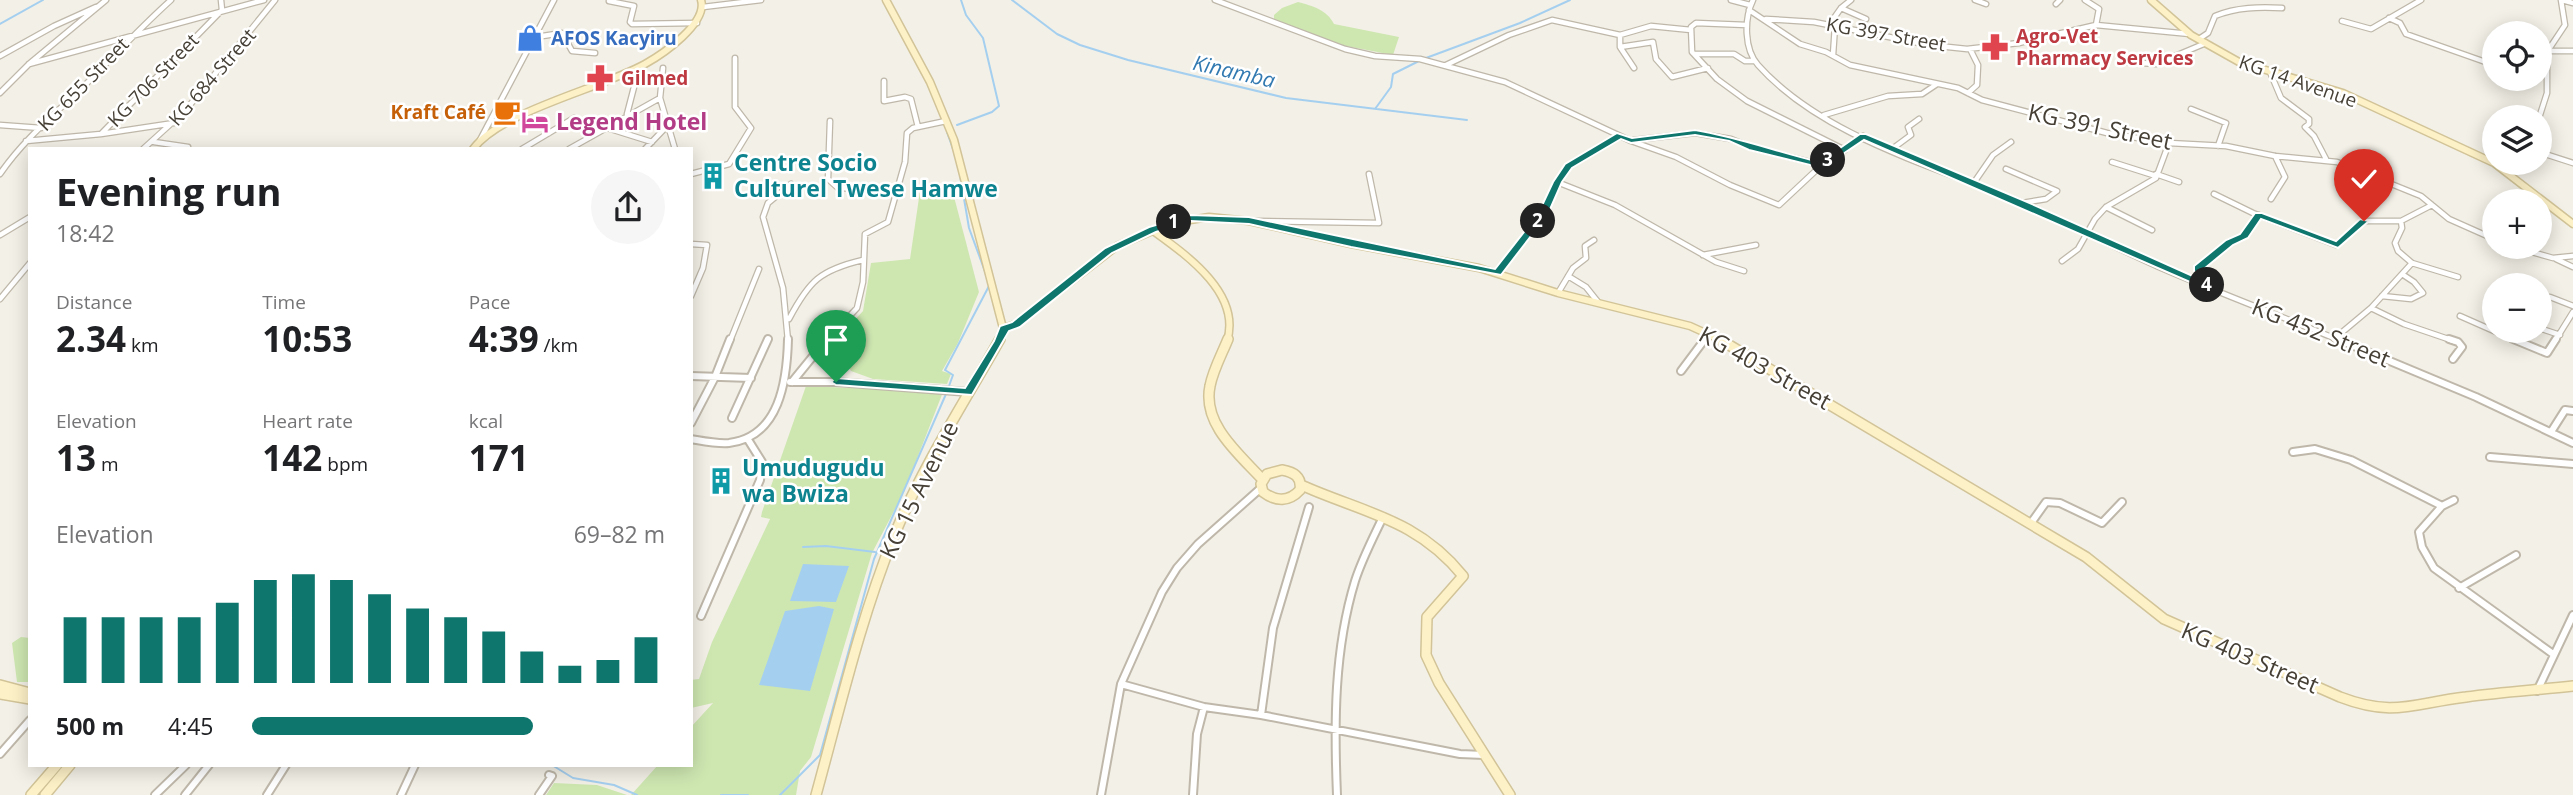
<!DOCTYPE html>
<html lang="en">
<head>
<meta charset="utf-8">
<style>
	body { margin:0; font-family:"Open Sans",sans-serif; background:#f6f6f6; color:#202124; height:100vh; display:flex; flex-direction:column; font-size:26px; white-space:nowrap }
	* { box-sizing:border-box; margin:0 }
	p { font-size:23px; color:#757577 }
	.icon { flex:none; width:38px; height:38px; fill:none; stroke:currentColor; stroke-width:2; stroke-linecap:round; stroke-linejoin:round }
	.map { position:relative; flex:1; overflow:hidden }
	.sheet { position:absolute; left:28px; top:147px; width:665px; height:620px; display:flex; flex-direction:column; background:#fff; border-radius:0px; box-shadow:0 4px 18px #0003 }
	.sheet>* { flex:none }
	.tools { position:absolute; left:2482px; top:21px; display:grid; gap:14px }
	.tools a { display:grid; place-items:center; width:70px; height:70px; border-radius:50%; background:#fff; box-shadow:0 4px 18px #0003; font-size:35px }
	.pin { position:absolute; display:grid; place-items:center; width:60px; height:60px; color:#fff; margin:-72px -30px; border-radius:50% 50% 50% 0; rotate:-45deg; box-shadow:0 0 7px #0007 }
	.pin .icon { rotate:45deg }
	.km { position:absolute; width:35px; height:35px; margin:-18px; border-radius:50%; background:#222; color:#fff; font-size:19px; line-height:35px; text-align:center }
	.round { display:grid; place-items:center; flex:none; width:74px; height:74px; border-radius:37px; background:#f6f6f6 }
	.head { display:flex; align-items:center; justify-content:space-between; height:119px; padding:0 28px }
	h1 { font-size:38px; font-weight:700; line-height:52px }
	.metrics { display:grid; grid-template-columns:repeat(3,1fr); gap:10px; height:119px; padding:7px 28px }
	.metrics div { display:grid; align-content:center }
	.metrics b { font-size:35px; font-weight:700 }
	.metrics small { font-size:19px; font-weight:400 }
	.metrics p { font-size:19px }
	.chart { height:196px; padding:14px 28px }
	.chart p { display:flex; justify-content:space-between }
	.chart svg { width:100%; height:126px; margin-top:7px; stroke:#0f766e; stroke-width:6 }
	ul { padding:0 28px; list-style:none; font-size:23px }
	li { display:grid; grid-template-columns:112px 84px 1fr; align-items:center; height:52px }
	li i { height:18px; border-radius:9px; background:#0f766e }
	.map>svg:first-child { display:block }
</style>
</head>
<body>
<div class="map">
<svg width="2573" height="795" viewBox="0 0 2573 795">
	<rect width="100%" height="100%" fill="#f3f0e7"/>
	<path fill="#cee7b1" d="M1298,2C1313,6 1327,10 1334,24L1399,37L1393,55L1341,45L1274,20V15L1282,8Z
		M952,189L979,292L958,343L942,371L951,374L947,384L873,379L851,371L837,346L842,334L863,311L871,263L910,259L920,191Z
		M806,386L943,392L904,492L872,553L811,757L800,771L796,795H631L658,765H691V727L713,703L691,708V680L699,679L712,642L770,519L761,517L762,512Z
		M21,637L30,638V682H17L12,643Z
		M554,783L597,785L627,795H546Z"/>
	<path fill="#a5cfef" d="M803,564L849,566L836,602L790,601Z
		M819,606L834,609L810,691L759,685L785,611Z"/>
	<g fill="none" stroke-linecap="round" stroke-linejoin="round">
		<path stroke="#a5cfef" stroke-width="2" d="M1012,0L1057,34L1080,45L1128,60L1286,98L1467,120
			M0,24L43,0
			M1426,58L1520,23L1570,0
			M1375,109L1391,87L1393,74L1421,60
			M957,125L992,112L999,106L983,38L966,15L961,0
			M947,132L953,149
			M960,175L969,228L987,277
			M949,386L953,375L945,370L989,286
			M803,547L826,546L875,552
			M552,765L573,778L614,785L637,795
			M721,795H748
			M780,795L820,755L874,559L946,394"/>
		<defs>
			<path id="street-far1" d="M1215,0L1345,49L1375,56L1420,59L1505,82L1631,141L1676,157L1730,185L1779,205L1826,161L1863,136
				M1731,0L1750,5
				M1753,0C1744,19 1744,49 1758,65C1823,138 1938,167 2025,204C2070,224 2114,247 2159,267C2219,293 2281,316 2341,341
				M1975,0L1986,4
				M2562,0L2573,3
				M609,1L634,6L630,22L632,24L697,23
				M2056,4L2060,0
				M703,7L761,0
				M1841,8L1866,19
				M1749,10L1800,44L1826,52L1850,65L1958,88L1982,100L2107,133L2169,143L2226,146L2275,156L2337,162L2421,196L2449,219L2494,239
				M2389,18L2400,23L2406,34L2494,65
				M1766,19L1814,22L1929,45L1967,49L2019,43L2096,25L2099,9L2085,0
				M2342,21L2371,29L2421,0
				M1747,25L1696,23L1691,27L1692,52L1717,79L1747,101L1845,150
				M1829,25L1841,8L1851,0
				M2096,25L2190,34
				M536,37L562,33L572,51L595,53
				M2199,39L2208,33L2215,16C2237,7 2259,7 2282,8
				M1620,47L1653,42L1656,59L1672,77L1708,68
				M2548,51H2573
				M1694,54H1734L1745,61H1755
				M1833,55L1835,26
				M0,56L54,26L96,7
				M2126,62L2156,64L2206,43
				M29,64L264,0
				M1446,65L1509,35L1552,20L1620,35
				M663,68L660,98L675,149
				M1634,68L1620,47V35L1651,26L1691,30
				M2270,72L2281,98L2309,119V124L2305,127L2314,136L2326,159
				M884,81V101L905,97L911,99L918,127
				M0,93L29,64L106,0
				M1968,93L1977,85L1978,65L1970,49
				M2191,109L2226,123L2218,146
				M627,114L634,87
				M1824,115L1888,96L1922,94L1937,84
				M2539,118L2547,93V52L2565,25L2561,0
				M830,121L828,179L838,188L896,190
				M0,125L41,128
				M604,127L652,142
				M101,134L174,123
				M480,140L554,0
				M1634,140L1695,133L1731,139L1753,148L1822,165
				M26,141L101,134L222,10L221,0
				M154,142L188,147
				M143,149L185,111L275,0
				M522,149L574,118
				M569,149L660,98
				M645,149L668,125
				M1892,149L1911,135L1908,127L1919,119
				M2539,152L2573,163
				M2112,162L2156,176
				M2006,169L2057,191L2046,199L2022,203
				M2507,171L2514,163
				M0,174C23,140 56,113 86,84C114,56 141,27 171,0
				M691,174L729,164L751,128L735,107V58
				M2156,174L2179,182
				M1557,182L1615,205L1716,262L1744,271
				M1973,184L1993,155L2011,142
				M2214,194L2253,213L2336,245L2363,221H2401
				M2271,199L2285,177L2275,156
				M2106,207L2152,230
				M1256,221L1379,223L1369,174
				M0,235L30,217
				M691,244L707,245L703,268L691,296
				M2514,247L2553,258L2573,256
				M1703,255L1756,245
				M2556,259L2573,267
				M2062,261L2078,249L2095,219L2106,207L2156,178L2169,143
				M2412,263L2458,277
				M1498,273L1543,214L1557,182L1569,166L1620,136
				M1568,276L1586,287L1598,302
				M2206,286L2211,279L2198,269L2229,242L2244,236L2259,215
				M1558,293L1573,268L1586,258L1585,246L1594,240
				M2382,296L2411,299L2423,293L2414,282L2402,274
				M2550,297L2573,306
				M0,299L30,263
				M2371,308L2404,324L2454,341
				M2460,316L2494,331
				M789,319C809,281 820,270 863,260
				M2539,328L2560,335
				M2494,331L2518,341
				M2334,339L2371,308L2412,263L2398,251L2395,243L2402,228L2401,221L2432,205
				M730,341L759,269
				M788,341L783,288L763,217L768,203L791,184
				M826,341L857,308L863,282L865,234L888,222L905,162L907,133L913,128L946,121
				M1703,341L1709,333
				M2555,341L2573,312"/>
			<path id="street" d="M2337,339L2476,397L2573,443
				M2449,339L2458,342L2462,347L2453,359
				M2513,339L2547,353L2556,339
				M1681,371L1705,339
				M691,376L751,378
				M790,382H836L968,392
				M792,382L827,339
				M732,418L768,339
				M691,423L715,377L730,339
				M2551,432L2565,410L2573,411
				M691,439C703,441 717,444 729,443C780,437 787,380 788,339
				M2293,452L2315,449L2351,460L2442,506
				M2490,457L2573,464
				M2454,500L2442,506L2419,532L2422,547L2434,568L2553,654
				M2031,523L2046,502L2060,503L2102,523L2122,502
				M2459,588L2516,555
				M701,616L760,480L762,462L747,438
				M1121,684L1204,707L1261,715L1460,754L1484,755
				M2537,691L2573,615
				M1261,715L1273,628L1309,507
				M0,754L30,720
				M155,795L186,765
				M185,795L209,765
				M267,795L286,765
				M401,795L415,765
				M539,795L552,776L549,775
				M1101,795L1121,684L1162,592L1177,568L1198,544L1261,488
				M1193,795L1197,734L1204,707
				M1337,795C1334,723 1334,650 1355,581C1362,559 1373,538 1383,517"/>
			<path id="secondary-far1" d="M886,0L930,82L954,140L1004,332L999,341
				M2151,0L2191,35L2239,62L2343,93L2494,163
				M473,149C503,110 600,89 645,64C663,54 708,23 701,0
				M2494,163L2573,224
				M1152,230C1185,254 1242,293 1227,341
				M1004,328L1016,324L1117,246L1171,223L1209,217L1249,221L1351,244L1479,268L1558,293L1690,326L1723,341"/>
			<path id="secondary" d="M1228,339C1222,354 1213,370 1210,386C1202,424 1239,454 1262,479
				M1719,339L2086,557L2164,619L2340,697C2395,718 2413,703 2466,697C2502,692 2537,690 2573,686
				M1282,470C1294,472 1302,477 1300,490C1289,502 1276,502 1263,492L1261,484L1267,474Z
				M1301,485C1364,513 1417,519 1463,576L1427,617L1426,655L1439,683L1510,795
				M0,685L30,693
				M0,694L30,699
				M31,795L57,765
				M45,795L70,765
				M816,795C840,708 860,620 894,536C922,467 964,403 1000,339"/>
		</defs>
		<use href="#street-far1" stroke="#bfb8aa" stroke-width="7"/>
		<use href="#street" stroke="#bfb8aa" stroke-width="10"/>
		<use href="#secondary-far1" stroke="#d2c498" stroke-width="9"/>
		<use href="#secondary" stroke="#d2c498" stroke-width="12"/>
		<use href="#street-far1" stroke="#fff" stroke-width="4.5"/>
		<use href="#street" stroke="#fff" stroke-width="6"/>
		<use href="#secondary-far1" stroke="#fdf1c7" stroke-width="6"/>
		<use href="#secondary" stroke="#fdf1c7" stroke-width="9"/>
	</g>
	<path fill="#0f766e" stroke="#fff" stroke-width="2" d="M1695,130C1738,137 1778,152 1820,162L1860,134H1866L2025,201L2204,281L2194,271V266L2226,240L2240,234L2255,213H2262L2336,241L2360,219L2369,221L2338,248L2261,219L2248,238L2233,245L2204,269L2216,279L2206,289L1864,140L1822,168L1749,150L1729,141L1695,135L1631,143L1621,139L1572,168L1562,182L1548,214L1501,275L1351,247L1249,224L1191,221L1156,232L1112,253L1020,327L1009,331L972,395L836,385L831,382L836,378L965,388L994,341L1000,326L1012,322L1105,248L1149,227L1190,215L1249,217L1495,269L1538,214L1553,182L1565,164L1617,133L1632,138Z"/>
	<defs>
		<symbol id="shop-bare" viewBox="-9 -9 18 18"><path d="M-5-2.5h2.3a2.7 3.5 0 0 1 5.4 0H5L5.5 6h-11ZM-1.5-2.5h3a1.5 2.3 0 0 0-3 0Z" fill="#3f7fe0" stroke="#fff" stroke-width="2.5" paint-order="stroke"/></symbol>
		<symbol id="pharmacy-bare" viewBox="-9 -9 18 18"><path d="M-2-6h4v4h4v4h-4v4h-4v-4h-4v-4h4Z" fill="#e0444e" stroke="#fff" stroke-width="2.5" paint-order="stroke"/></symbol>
		<symbol id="cafe-bare" viewBox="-9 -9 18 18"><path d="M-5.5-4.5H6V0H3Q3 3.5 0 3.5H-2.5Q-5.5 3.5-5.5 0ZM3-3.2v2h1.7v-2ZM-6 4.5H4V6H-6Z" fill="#e8710a" stroke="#fff" stroke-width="2.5" paint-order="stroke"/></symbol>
		<symbol id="hotel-bare" viewBox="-9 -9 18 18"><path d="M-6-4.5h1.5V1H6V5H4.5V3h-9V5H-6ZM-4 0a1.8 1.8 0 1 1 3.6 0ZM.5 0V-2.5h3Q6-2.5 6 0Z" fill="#d1479c" stroke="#fff" stroke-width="2.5" paint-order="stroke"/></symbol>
		<symbol id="building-bare" viewBox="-9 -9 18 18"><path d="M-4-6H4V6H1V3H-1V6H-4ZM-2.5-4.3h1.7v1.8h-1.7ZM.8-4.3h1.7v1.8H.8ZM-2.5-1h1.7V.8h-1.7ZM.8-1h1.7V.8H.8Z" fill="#0f9aa8" stroke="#fff" stroke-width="2.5" paint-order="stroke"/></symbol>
	</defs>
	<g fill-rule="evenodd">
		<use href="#shop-bare" x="511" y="19" width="38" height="38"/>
		<use href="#pharmacy-bare" x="1976" y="28" width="38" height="38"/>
		<use href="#pharmacy-bare" x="581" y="59" width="38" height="38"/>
		<use href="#cafe-bare" x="488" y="93" width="38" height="38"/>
		<use href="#hotel-bare" x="516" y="103" width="38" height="38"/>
		<use href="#building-bare" x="694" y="157" width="38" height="38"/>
		<use href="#building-bare" x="702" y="462" width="38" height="38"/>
	</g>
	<g text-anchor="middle" stroke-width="5" stroke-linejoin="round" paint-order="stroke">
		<g font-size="19" fill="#464036" stroke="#fff">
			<text transform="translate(1886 34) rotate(10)" y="7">KG 397 Street</text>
			<text transform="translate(212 77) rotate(-49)" y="7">KG 684 Street</text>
			<text transform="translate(153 80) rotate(-46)" y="7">KG 706 Street</text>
			<text transform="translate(2298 81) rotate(19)" y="7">KG 14 Avenue</text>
			<text transform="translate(83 84) rotate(-46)" y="7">KG 655 Street</text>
		</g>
		<g font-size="19" font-weight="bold" fill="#be3a42" stroke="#fff" text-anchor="start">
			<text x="2016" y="43">Agro-Vet<tspan x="2016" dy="22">Pharmacy Services</tspan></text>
			<text x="621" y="85">Gilmed</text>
		</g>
		<g font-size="19" font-weight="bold" fill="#366cbe" stroke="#fff" text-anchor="start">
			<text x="551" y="45">AFOS Kacyiru</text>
		</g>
		<g font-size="19" font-weight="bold" fill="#c56008" stroke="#fff" text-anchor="end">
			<text x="486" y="119">Kraft Café</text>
		</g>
		<g font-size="21" font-style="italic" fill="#3179b0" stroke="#fff">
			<text transform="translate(1234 72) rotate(13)" y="7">Kinamba</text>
		</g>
		<g font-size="23" font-weight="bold" fill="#b23c85" stroke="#fff" text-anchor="start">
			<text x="556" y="130">Legend Hotel</text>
		</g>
		<g font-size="23" fill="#464036" stroke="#fff">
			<text transform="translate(2100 127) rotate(12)" y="8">KG 391 Street</text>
			<text transform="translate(2321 333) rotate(22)" y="8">KG 452 Street</text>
			<text transform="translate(1765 368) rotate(29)" y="8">KG 403 Street</text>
			<text transform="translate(919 490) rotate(-64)" y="8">KG 15 Avenue</text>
			<text transform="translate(2250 658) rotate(23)" y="8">KG 403 Street</text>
		</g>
		<g font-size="23" font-weight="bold" fill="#0d838f" stroke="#fff" text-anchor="start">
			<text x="734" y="171">Centre Socio<tspan x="734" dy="26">Culturel Twese Hamwe</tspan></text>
			<text x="742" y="476">Umudugudu<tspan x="742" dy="26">wa Bwiza</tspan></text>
		</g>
	</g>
</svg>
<div class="tools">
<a><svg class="icon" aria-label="locate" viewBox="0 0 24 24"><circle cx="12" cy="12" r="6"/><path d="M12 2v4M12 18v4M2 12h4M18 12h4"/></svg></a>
<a><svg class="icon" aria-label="layers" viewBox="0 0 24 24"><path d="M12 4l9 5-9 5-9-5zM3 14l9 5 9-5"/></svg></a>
<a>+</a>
<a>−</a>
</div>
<div class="pin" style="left:836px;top:382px;background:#1e9e55"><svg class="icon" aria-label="arrive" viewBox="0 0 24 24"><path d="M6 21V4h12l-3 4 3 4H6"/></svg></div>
<div class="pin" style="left:2364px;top:221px;background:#d93025"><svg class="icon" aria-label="check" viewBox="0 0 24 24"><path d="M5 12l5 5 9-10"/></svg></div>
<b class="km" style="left:1174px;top:222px">1</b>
<b class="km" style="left:1538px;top:221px">2</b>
<b class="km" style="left:1828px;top:160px">3</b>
<b class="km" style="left:2207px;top:285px">4</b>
<section class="sheet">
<div class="head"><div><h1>Evening run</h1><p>18:42</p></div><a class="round"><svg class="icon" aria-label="share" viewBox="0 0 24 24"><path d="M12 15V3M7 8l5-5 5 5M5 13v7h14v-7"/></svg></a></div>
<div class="metrics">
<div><p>Distance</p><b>2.34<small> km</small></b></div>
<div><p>Time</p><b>10:53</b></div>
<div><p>Pace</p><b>4:39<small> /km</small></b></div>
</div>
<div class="metrics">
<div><p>Elevation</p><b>13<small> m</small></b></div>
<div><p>Heart rate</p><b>142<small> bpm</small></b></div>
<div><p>kcal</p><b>171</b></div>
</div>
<div class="chart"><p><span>Elevation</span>69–82 m</p>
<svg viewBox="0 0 160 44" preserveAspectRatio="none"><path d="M5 44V21M15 44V21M25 44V21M35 44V21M45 44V16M55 44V8M65 44V6M75 44V8M85 44V13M95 44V18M105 44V21M115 44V26M125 44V33M135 44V38M145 44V36M155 44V28"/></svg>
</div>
<ul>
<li><b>500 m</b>4:45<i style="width:68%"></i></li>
</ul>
</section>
</div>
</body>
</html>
